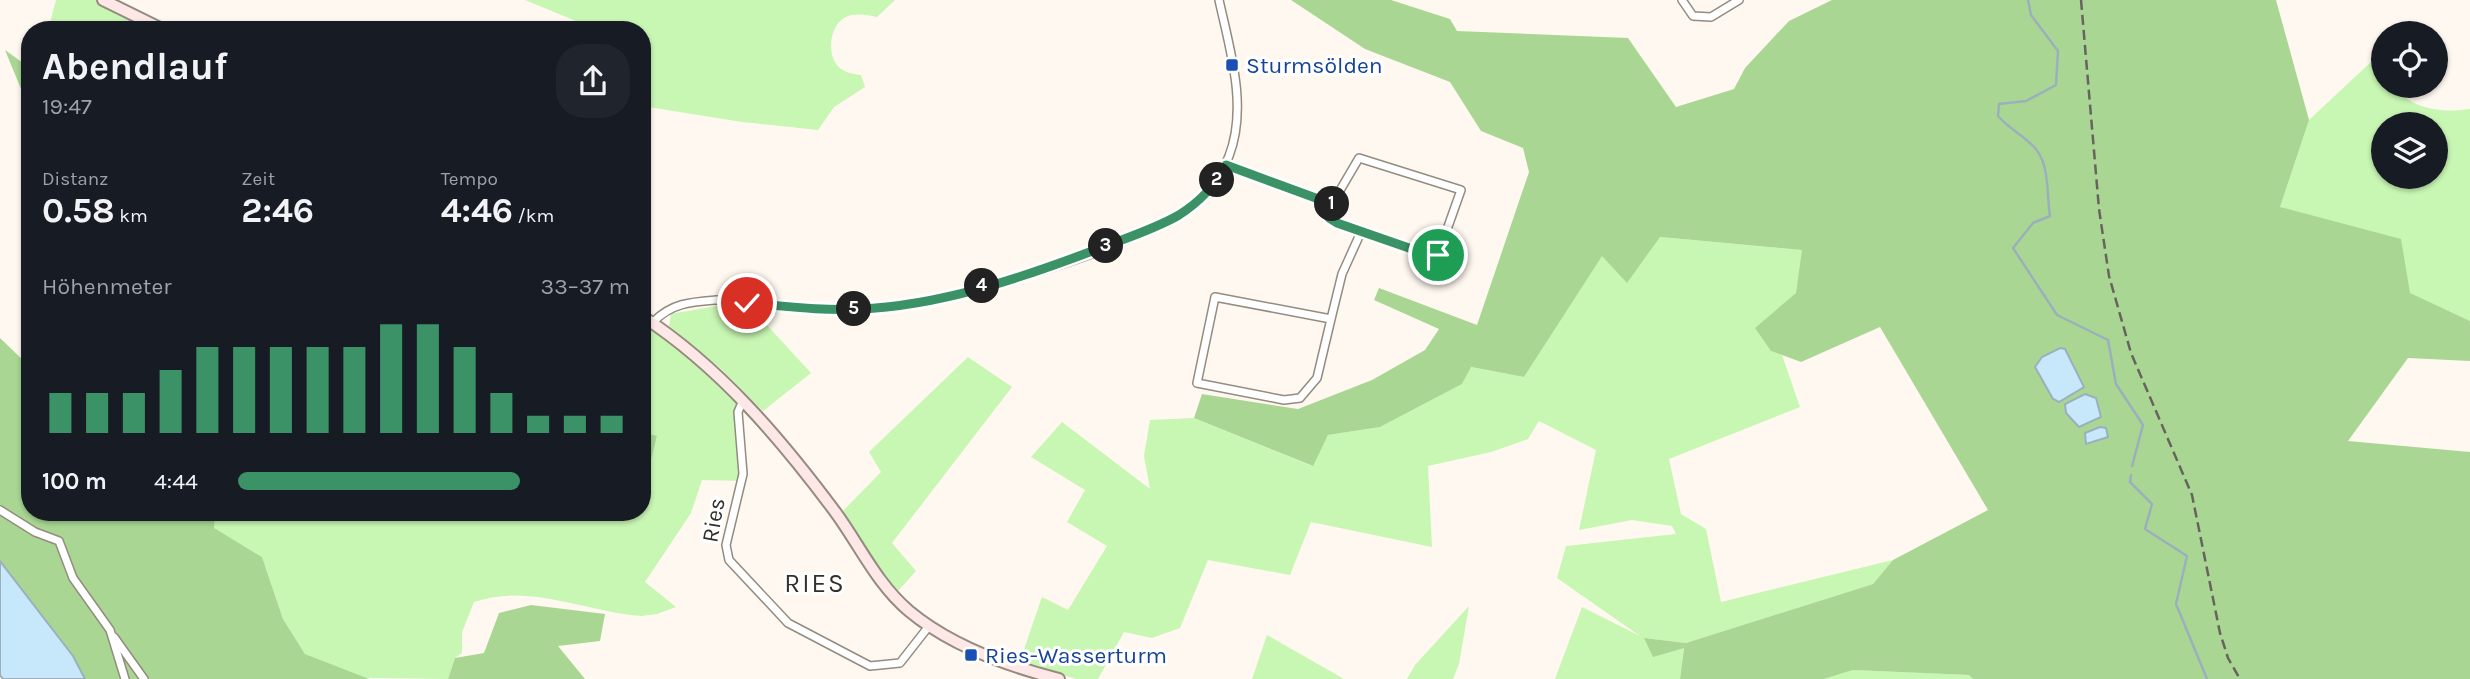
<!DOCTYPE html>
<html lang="de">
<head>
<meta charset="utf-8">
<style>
	body { margin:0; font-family:Karla,sans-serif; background:#20242c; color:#f1f3f6; height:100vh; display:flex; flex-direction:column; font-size:26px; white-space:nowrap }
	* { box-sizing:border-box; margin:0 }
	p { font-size:23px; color:#9ea1a6 }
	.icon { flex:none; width:38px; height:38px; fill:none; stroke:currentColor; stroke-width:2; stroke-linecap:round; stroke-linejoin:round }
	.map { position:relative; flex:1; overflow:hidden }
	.sheet { position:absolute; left:21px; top:21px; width:630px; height:500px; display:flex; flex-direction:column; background:#171b24; border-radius:28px; box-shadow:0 2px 5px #0004 }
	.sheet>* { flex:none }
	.fabs { position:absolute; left:2371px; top:21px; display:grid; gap:14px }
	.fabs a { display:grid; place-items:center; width:77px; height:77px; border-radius:50%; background:#171b24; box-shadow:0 2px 5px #0004; font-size:35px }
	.pin { position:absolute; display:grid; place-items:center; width:60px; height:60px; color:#fff; margin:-30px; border:4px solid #fff; border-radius:50%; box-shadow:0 2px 7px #0007 }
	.km { position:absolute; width:35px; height:35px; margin:-18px; border-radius:50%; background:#222; color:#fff; font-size:19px; line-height:35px; text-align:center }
	.round { display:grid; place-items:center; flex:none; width:74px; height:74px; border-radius:28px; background:#20242c }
	.headline { display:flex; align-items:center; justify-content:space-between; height:119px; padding:0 21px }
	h1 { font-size:38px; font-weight:700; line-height:52px }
	.metrics { display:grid; grid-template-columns:repeat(3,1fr); gap:10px; height:119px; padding:7px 21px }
	.metrics div { display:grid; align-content:center }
	.metrics b { font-size:35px; font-weight:700 }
	.metrics small { font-size:19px; font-weight:400 }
	.metrics p { font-size:19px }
	.chart { height:196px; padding:14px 21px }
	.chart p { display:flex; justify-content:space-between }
	.chart svg { width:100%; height:126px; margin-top:7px; stroke:#3c9267; stroke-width:6 }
	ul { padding:0 21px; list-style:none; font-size:23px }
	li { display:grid; grid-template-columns:112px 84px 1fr; align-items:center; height:52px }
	li i { height:18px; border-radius:9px; background:#3c9267 }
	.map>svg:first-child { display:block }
</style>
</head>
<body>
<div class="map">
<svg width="2470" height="679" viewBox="0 0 2470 679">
	<rect width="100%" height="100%" fill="#fff8f0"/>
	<path fill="#c8f6b3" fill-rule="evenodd" d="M56,0H103L164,30H48Z
		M525,0H895L877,17C868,15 853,12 844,18C827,29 826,63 845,71C850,74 856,74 861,75L865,87L834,107L818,130L742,122L642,106V30H598Z
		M2372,61L2383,72L2384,86H2395C2410,110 2444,113 2470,109V321L2409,293L2280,207L2309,120ZM2384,124H2436V177H2384Z
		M1660,237L1803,250L1796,293L1771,351L1782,355L1800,407L1669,459L1681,514L1706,529L1721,602L1893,560L1873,584L1686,643L1644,638L1684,647L1680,679H1555L1582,607L1640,636L1557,578L1566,546L1676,534L1672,526L1632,520L1579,530L1596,450L1539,421L1528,439L1491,452L1428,466L1432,547L1311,522L1290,575L1208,560L1180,628L1152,638L1124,632L1098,679H1076L1023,662L1021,658L1042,597L1068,610L1107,546L1067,522L1085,490L1031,457L1062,422L1150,489L1144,456L1150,420L1194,418L1312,466L1328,435L1380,427L1462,384L1470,367L1524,377L1602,255Z
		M716,306L753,310L811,373L763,411L721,369L669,326L671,314Z
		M642,316L743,400L740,406L743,481L702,480L691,513L645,582L676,607L657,614L641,616C586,612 528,583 474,602L462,632V653L455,658L448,679L364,678L305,654L283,619L262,557L213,528L216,513H642V455L651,459L657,437L642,432Z
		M968,357L1012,387L892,543L916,571L898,591L893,589L840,514L881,472L869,452Z
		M1469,606L1459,664L1453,679H1407L1415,665Z
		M1267,635L1344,679H1252Z
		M1853,670L1970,675L1973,679H1824Z"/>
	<path fill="#a9d793" d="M1291,0H1391L1450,19L1457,31L1628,38L1676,107L1734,89L1745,68L1789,21L1832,0H2276L2309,120L2280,207L2401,239L2410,293L2470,321V361L2408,358L2348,441L2470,452V679H1973L1969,675L1853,670L1824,679H1680L1684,648L1653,657L1644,638L1686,643L1873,584L1893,560L1988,510L1880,327L1801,362L1771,351L1755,328L1796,293L1802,250L1660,237L1627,283L1602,256L1524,377L1471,367L1462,384L1380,427L1328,435L1313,466L1194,418L1202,394L1298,409L1372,380L1425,350L1439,329L1374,300L1379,288L1477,325L1529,172L1523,148L1481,131L1450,82L1365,49Z
		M5,50L30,68V111L28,106Z
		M30,325V513H215L214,528L262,557L283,619L305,654L369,679H85L73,656L0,561V338L26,363Z
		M642,432L657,436L651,460L642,455Z
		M531,605L605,614L600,641L558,646L585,679H448L455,658L484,653L499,613Z"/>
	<path fill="#c7e7fa" stroke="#9bb0bc" stroke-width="2" d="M2060,348L2065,349L2084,387L2059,402L2053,399L2035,367L2042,357Z
		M2085,394L2096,398L2101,417L2079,427L2066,413L2065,404Z
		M2100,427L2106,428L2108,437L2086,444L2085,433Z
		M0,561L73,656L85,679H3L0,675Z"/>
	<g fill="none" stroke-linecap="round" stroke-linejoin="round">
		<path stroke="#9bb0bc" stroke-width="2.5" d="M2028,0L2031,15L2058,51L2056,85L2026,101L1999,104L1998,116C2010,129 2019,133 2031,144C2051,161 2046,192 2050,216L2033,223L2013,248L2057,315L2108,340L2116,384L2143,425L2132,466
			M2131,475L2130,482L2152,504L2145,529L2187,556L2176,604L2207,679"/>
		<defs>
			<path id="street" d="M1682,0L1693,16L1711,17L1739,0
				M1225,165L1332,204L1359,158L1461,190L1439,252L1435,256L1337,223L1329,218L1332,204
				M1331,319L1317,378L1300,398L1284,400L1197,383L1215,297L1331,319L1342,274L1361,232
				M653,322C672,303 690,302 716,300C764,304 812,312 859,309C947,305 1102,258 1178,215C1200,202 1220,180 1229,156C1248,107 1230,50 1219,0
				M743,400L738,412L743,474L726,545L729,560L788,623L870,666L900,663L929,626
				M0,510L35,532L59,541L73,578L110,630L125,679
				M114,637L144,679"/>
			<path id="secondary" d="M103,0L164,30
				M642,316C720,367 781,439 836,513C860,546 877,584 909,611C951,646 1007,666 1059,679"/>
		</defs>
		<use href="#street" stroke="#958b7f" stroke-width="10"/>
		<use href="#secondary" stroke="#958b7f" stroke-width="14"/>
		<use href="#street" stroke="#fff" stroke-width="7"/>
		<use href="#secondary" stroke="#fde8e7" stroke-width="10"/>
		<path stroke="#68635e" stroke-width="2.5" stroke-dasharray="10 5" stroke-linecap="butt" d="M2081,0L2099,209L2109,276L2131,353L2192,495L2220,633L2228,658L2240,679"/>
	</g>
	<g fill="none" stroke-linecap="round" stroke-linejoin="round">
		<defs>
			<path id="route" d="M747,303C784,306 822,311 859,309C939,306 1021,278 1095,250C1123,239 1153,230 1179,215C1198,203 1216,185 1226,165L1332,204L1329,218L1337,223L1432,256L1438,255"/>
		</defs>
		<use href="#route" stroke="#fff" stroke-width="14"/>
		<use href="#route" stroke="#3c9267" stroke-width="9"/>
	</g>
	<g fill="#1a4fb4" stroke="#fff" stroke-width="2.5">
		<rect x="1225" y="58" width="14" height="14" rx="3.5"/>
		<rect x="964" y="648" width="14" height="14" rx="3.5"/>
	</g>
	<g text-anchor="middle" stroke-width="6" stroke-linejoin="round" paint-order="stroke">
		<g font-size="23" fill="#164399" stroke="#fff" text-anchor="start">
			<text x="1246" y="73">Sturmsölden</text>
			<text x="985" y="663">Ries-Wasserturm</text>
		</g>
		<g font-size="23" fill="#332f2a" stroke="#fff">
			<text transform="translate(713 520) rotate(-80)" y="8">Ries</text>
		</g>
		<g font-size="26" letter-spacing="2" fill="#332f2a" stroke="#fff">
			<text x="815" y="592">RIES</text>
		</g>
	</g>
</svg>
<div class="fabs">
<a><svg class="icon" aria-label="locate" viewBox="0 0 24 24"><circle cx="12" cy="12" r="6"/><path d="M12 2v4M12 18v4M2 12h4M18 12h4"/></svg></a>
<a><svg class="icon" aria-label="layers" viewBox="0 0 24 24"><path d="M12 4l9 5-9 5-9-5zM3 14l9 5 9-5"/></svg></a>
</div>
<div class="pin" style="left:1438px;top:255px;background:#1e9e55"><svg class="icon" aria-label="arrive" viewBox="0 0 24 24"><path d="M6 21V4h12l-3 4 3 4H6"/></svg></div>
<div class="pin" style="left:747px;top:303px;background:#d93025"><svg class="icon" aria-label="check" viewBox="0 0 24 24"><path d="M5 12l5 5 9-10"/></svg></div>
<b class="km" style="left:1332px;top:204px">1</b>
<b class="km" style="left:1217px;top:180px">2</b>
<b class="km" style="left:1106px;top:246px">3</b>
<b class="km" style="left:982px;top:286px">4</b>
<b class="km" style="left:854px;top:309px">5</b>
<section class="sheet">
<div class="headline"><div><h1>Abendlauf</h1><p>19:47</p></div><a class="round"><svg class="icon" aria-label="share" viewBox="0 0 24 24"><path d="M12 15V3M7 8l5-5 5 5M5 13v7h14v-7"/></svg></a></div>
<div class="metrics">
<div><p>Distanz</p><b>0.58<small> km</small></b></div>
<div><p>Zeit</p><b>2:46</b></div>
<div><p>Tempo</p><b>4:46<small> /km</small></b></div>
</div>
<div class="chart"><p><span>Höhenmeter</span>33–37 m</p>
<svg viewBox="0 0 160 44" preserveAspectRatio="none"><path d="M5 44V30M15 44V30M25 44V30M35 44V22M45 44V14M55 44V14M65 44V14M75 44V14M85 44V14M95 44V6M105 44V6M115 44V14M125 44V30M135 44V38M145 44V38M155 44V38"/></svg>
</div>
<ul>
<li><b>100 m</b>4:44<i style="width:72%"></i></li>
</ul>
</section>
</div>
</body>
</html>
